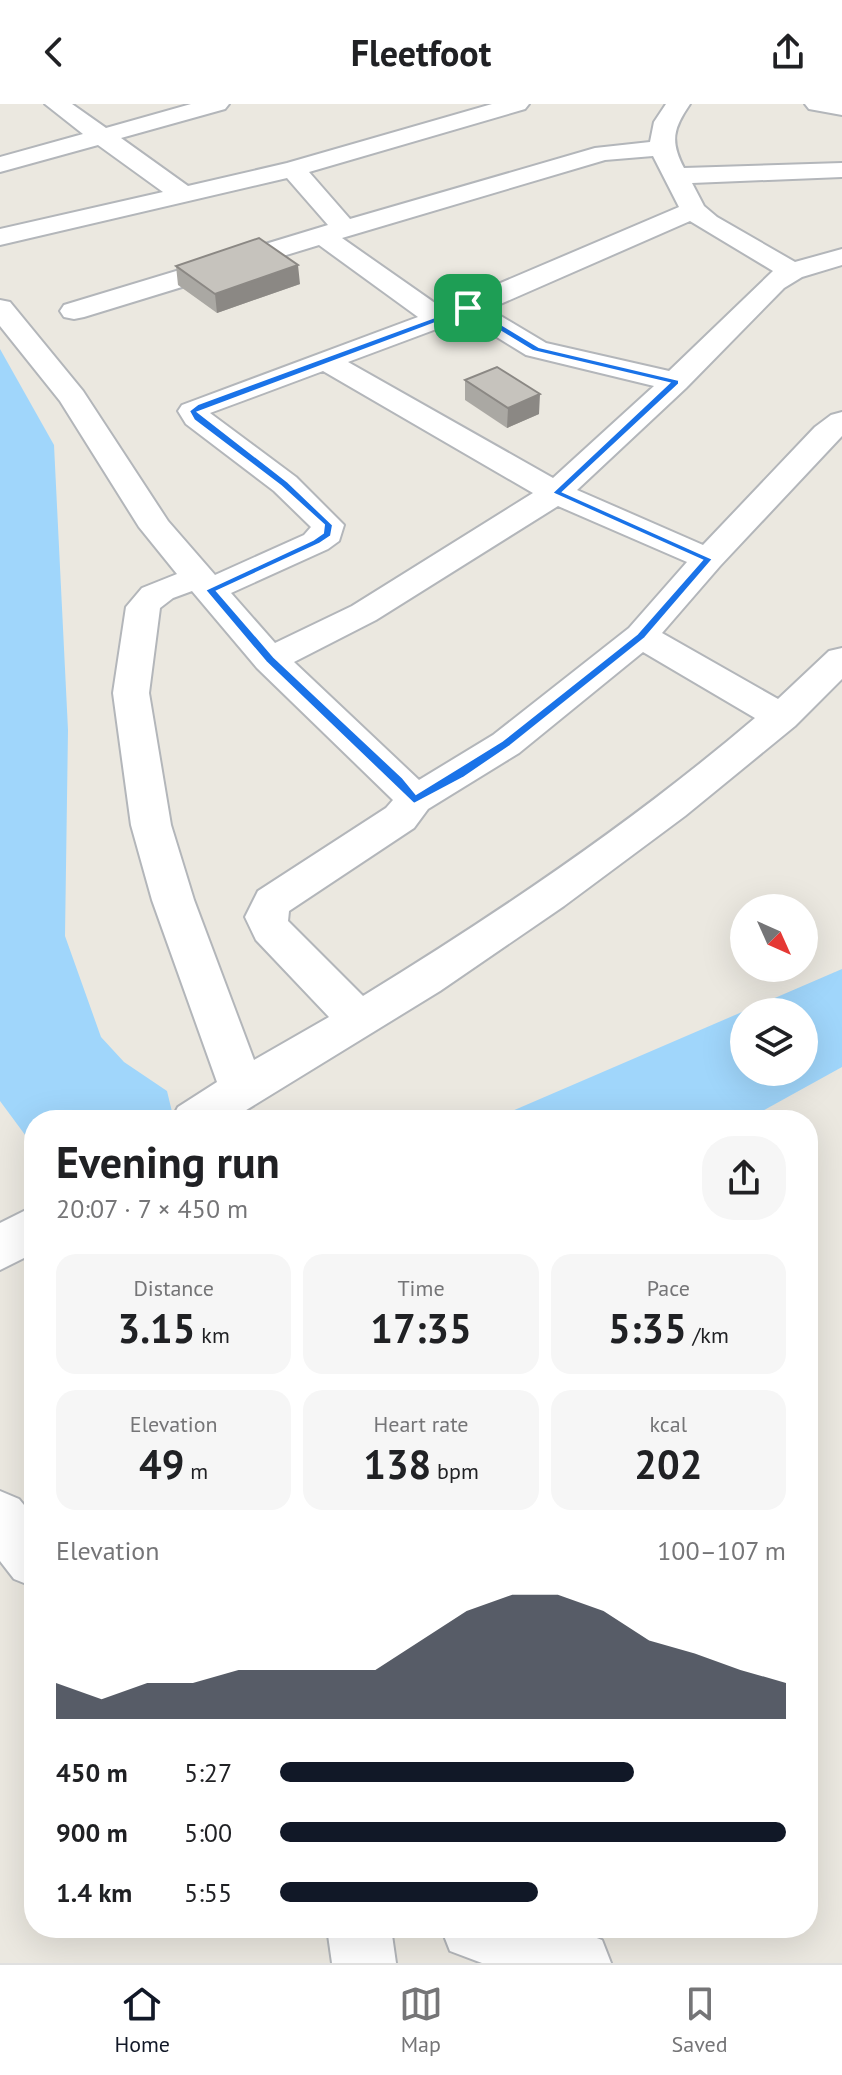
<!DOCTYPE html>
<html lang="en">
<head>
<meta charset="utf-8">
<style>
	body { margin:0; font-family:"PT Sans",sans-serif; background:#f6f6f6; color:#202124; height:100vh; display:flex; flex-direction:column; font-size:30px; white-space:nowrap }
	* { box-sizing:border-box; margin:0 }
	p { font-size:26px; color:#757577 }
	.icon { flex:none; width:44px; height:44px; fill:none; stroke:currentColor; stroke-width:2; stroke-linecap:round; stroke-linejoin:round }
	.map { position:relative; flex:1; overflow:hidden }
	.drawer { position:absolute; left:24px; top:1006px; width:794px; height:828px; display:flex; flex-direction:column; background:#fff; border-radius:32px; box-shadow:0 8px 32px #0002 }
	.drawer>* { flex:none }
	.needle { width:52px; rotate:135deg }
	.fabs { position:absolute; left:730px; top:790px; display:grid; gap:16px }
	.fabs a { display:grid; place-items:center; width:88px; height:88px; border-radius:50%; background:#fff; box-shadow:0 8px 32px #0002; font-size:40px }
	.pin { position:absolute; display:grid; place-items:center; width:68px; height:68px; color:#fff; margin:-34px; border-radius:16px; box-shadow:0 4px 12px #0006 }
	.round { display:grid; place-items:center; flex:none; width:84px; height:84px; border-radius:32px; background:#f6f6f6 }
	.head { display:flex; align-items:center; justify-content:space-between; height:136px; padding:0 32px }
	h1 { font-size:44px; font-weight:600; line-height:60px }
	.metrics { display:grid; grid-template-columns:repeat(3,1fr); gap:12px; height:136px; padding:8px 32px }
	.metrics div { display:grid; align-content:center; border-radius:20px; background:#f6f6f6; text-align:center }
	.metrics b { font-size:40px; font-weight:600 }
	.metrics small { font-size:22px; font-weight:400 }
	.metrics p { font-size:22px }
	.chart { height:224px; padding:16px 32px }
	.chart p { display:flex; justify-content:space-between }
	.chart svg { width:100%; height:144px; margin-top:8px; fill:#111827; opacity:.7 }
	ul { padding:0 32px; list-style:none; font-size:26px }
	li { display:grid; grid-template-columns:128px 96px 1fr; align-items:center; height:60px }
	li i { height:20px; border-radius:10px; background:#111827 }
	header { display:flex; justify-content:space-between; align-items:center; height:104px; padding:0 32px; background:#fff; font-size:36px; font-weight:600 }
	.tabs { display:flex; justify-content:space-around; align-items:center; height:112px; border-top:2px solid #e0e0e0; background:#fff; font-size:22px; color:#757577 }
	.tabs a { display:grid; justify-items:center; gap:4px }
	.tabs .active { color:#111827 }
	.map>svg:first-child { display:block }
</style>
</head>
<body>
<header><svg class="icon" aria-label="back" viewBox="0 0 24 24"><path d="M15 5l-7 7 7 7"/></svg>Fleetfoot<svg class="icon" aria-label="share" viewBox="0 0 24 24"><path d="M12 15V3M7 8l5-5 5 5M5 13v7h14v-7"/></svg></header>
<div class="map">
<svg width="842" height="1859" viewBox="0 0 842 1859">
	<rect width="100%" height="100%" fill="#ebe8e0"/>
	<path fill="#a0d6fb" fill-rule="evenodd" d="M0,245L54,341L68,626L65,832L101,933L124,958L167,987L174,1016H34V1043L0,997Z
		M842,865V963L746,1016H491ZM744,908H804V968H744Z"/>
	<g fill="none" stroke-linecap="round" stroke-linejoin="round">
		<defs>
			<path id="minor" d="M45,0H72L106,24L191,0H229L225,5L121,34L188,82L287,59L492,0H529L525,5L309,68L350,115L595,44L650,38L654,18L666,0H690C673,25 670,37 684,64L842,59V73L692,79L704,102L717,113L795,158L842,145V161L802,173L784,184L686,284L577,386L703,441L815,323L831,311L842,308V332L720,462L662,529L778,595L829,547L842,544V575L795,622L685,712L564,802L440,887L230,1016H171L178,1003L217,978L152,796L131,721L113,589L126,503L142,484L177,470L139,423L60,297L0,222V196L10,198L83,287L168,417L215,471L304,431L311,423L274,387L186,320L178,307L182,301L418,213L319,141L84,213L74,215L64,213L60,207L64,201L328,121L287,74L0,141V125L163,88L98,41L0,68V53L83,30ZM653,52L679,103L442,204L342,134L605,56ZM690,117L773,167L669,267L546,239L489,205ZM466,214L526,251L654,282L553,374L348,258ZM323,267L533,389L352,502L275,539L231,489L328,445L339,437L344,421L296,373L210,309ZM558,402L687,458L629,524L493,631L419,676L294,558L376,516ZM192,487L257,564L393,696L386,704L258,787L245,813L256,836L329,913L254,956L194,796L171,721L149,589L160,504L173,494ZM643,548L755,614C633,718 500,808 363,892L288,817L289,807L414,724L428,705L519,649Z
				M805,0H842V11L809,5Z
				M34,1102V1149L0,1166V1119Z
				M0,1387L19,1395L34,1413V1483L14,1475L0,1457Z
				M327,1824H391L396,1859H332Z
				M441,1824H571L602,1836L611,1859H482L450,1847Z"/>
		</defs>
		<use href="#minor" stroke="#b3b6ba" stroke-width="4"/>
		<use href="#minor" fill="#fff" fill-rule="evenodd"/>
	</g>
	<path fill="#aaa8a3" d="M176,162L300,180L217,209L178,181Z
		M465,276L539,310L507,324L465,296Z"/>
	<path fill="#8b8884" d="M298,161L300,180L217,209L215,190Z
		M540,290L539,310L507,324L508,304Z"/>
	<path fill="#c6c3bd" stroke="#8b8884" stroke-width="2" d="M259,134L298,161L215,190L176,162Z
		M497,263L540,290L508,304L465,276Z"/>
	<path fill="#1a73e8" stroke="#fff" stroke-width="2" fill-rule="evenodd" d="M465,202H471L539,243L679,276V280L563,388L713,455L645,534L510,642L463,674L414,700L266,558L205,486L313,436L323,429L324,421L281,382L194,316L189,307L198,300ZM467,207L533,247L669,279L552,389L702,456L637,530L502,637L416,690L403,674L274,553L217,487L319,440L331,432L333,421L288,378L198,308Z"/>
</svg>
<div class="fabs">
<a><svg class="needle" viewBox="-14 -14 28 28"><path d="M0-13l5 13h-10z" fill="#e53935"/><path d="M0 13l5-13h-10z" fill="#757577"/></svg></a>
<a><svg class="icon" aria-label="layers" viewBox="0 0 24 24"><path d="M12 4l9 5-9 5-9-5zM3 14l9 5 9-5"/></svg></a>
</div>
<div class="pin" style="left:468px;top:204px;background:#1e9e55"><svg class="icon" aria-label="arrive" viewBox="0 0 24 24"><path d="M6 21V4h12l-3 4 3 4H6"/></svg></div>
<section class="drawer">
<div class="head"><div><h1>Evening run</h1><p>20:07 · 7 × 450 m</p></div><a class="round"><svg class="icon" aria-label="share" viewBox="0 0 24 24"><path d="M12 15V3M7 8l5-5 5 5M5 13v7h14v-7"/></svg></a></div>
<div class="metrics">
<div><p>Distance</p><b>3.15<small> km</small></b></div>
<div><p>Time</p><b>17:35</b></div>
<div><p>Pace</p><b>5:35<small> /km</small></b></div>
</div>
<div class="metrics">
<div><p>Elevation</p><b>49<small> m</small></b></div>
<div><p>Heart rate</p><b>138<small> bpm</small></b></div>
<div><p>kcal</p><b>202</b></div>
</div>
<div class="chart"><p><span>Elevation</span>100–107 m</p>
<svg viewBox="0 0 160 44" preserveAspectRatio="none"><path d="M0 44V33L10 38L20 33L30 33L40 29L50 29L60 29L70 29L80 20L90 11L100 6L110 6L120 11L130 20L140 24L150 29L160 33V44z"/></svg>
</div>
<ul>
<li><b>450 m</b>5:27<i style="width:70%"></i></li>
<li><b>900 m</b>5:00<i style="width:100%"></i></li>
<li><b>1.4 km</b>5:55<i style="width:51%"></i></li>
</ul>
</section>
</div>
<nav class="tabs">
<a class="active"><svg class="icon" aria-label="home" viewBox="0 0 24 24"><path d="M3 11l9-7 9 7M6 9v11h12V9"/></svg>Home</a>
<a><svg class="icon" aria-label="map" viewBox="0 0 24 24"><path d="M3 6l6-2 6 2 6-2v14l-6 2-6-2-6 2zM9 4v14M15 6v14"/></svg>Map</a>
<a><svg class="icon" aria-label="saved" viewBox="0 0 24 24"><path d="M7 4h10v16l-5-4-5 4z"/></svg>Saved</a>
</nav>
</body>
</html>
